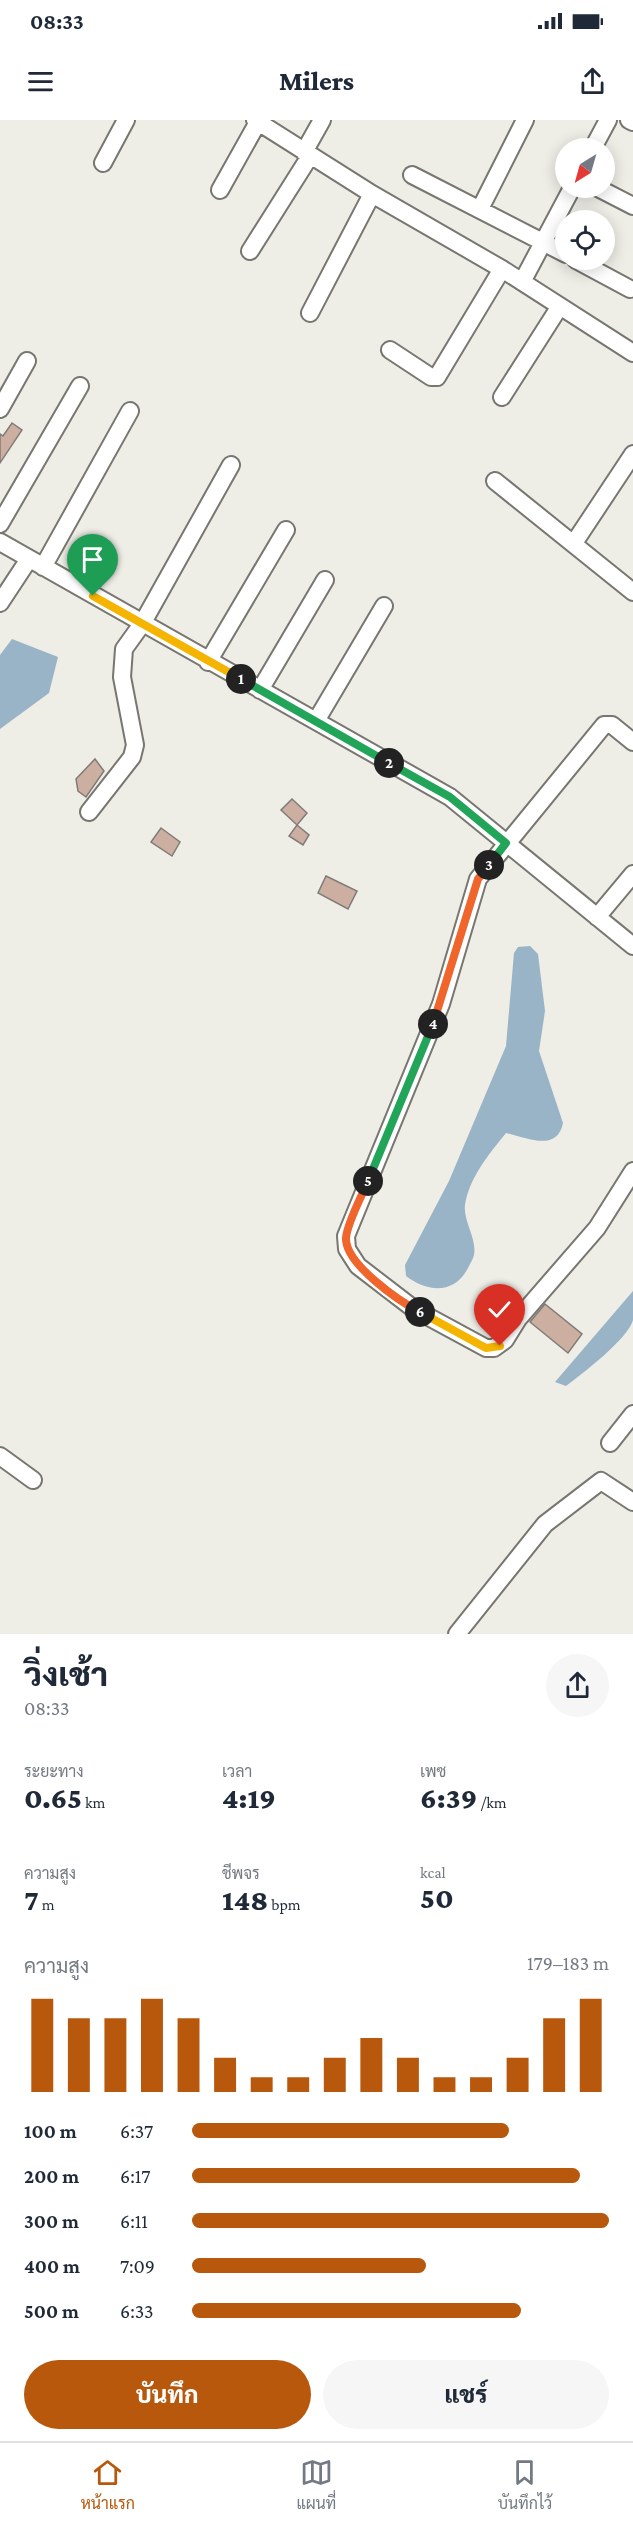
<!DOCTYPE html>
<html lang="th">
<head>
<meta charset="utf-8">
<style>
	body { margin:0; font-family:"Crimson Pro",Sarabun,serif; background:#f6f6f7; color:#1f2937; height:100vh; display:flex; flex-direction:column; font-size:22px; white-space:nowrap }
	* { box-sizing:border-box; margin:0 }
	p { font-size:20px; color:#747a83 }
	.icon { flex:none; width:33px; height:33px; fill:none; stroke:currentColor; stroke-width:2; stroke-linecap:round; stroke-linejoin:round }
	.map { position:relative; height:1514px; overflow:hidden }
	.drawer { display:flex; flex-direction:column; background:#fff; flex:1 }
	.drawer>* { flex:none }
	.needle { width:39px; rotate:217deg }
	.fabs { position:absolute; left:555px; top:18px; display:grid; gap:12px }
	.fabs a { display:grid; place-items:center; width:60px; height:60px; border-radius:50%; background:#fff; box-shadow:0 3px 15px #0003; font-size:30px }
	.pin { position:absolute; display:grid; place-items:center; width:51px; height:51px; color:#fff; margin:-62px -26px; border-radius:50% 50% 50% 0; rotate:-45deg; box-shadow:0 0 6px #0007 }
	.pin .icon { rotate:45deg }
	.km { position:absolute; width:30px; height:30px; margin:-15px; border-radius:50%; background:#222; color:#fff; font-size:16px; line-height:30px; text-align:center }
	.round { display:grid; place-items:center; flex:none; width:63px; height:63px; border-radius:32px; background:#f6f6f7 }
	.summary { display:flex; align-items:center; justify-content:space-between; height:102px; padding:0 24px }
	h1 { font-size:33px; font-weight:800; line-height:45px }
	.stats { display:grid; grid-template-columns:repeat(3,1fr); gap:9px; height:102px; padding:6px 24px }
	.stats div { display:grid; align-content:center }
	.stats b { font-size:30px; font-weight:800 }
	.stats small { font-size:16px; font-weight:400 }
	.stats p { font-size:16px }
	.chart { height:168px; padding:12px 24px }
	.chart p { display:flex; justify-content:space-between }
	.chart svg { width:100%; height:108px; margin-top:6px; stroke:#b7580c; stroke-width:6 }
	.cta { display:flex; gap:12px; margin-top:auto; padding:12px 24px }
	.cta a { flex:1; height:69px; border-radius:36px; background:#b7580c; color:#fff; font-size:24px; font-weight:800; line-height:69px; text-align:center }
	.cta a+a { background:#f6f6f7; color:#1f2937 }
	ul { padding:0 24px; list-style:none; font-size:20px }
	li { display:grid; grid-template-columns:96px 72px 1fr; align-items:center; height:45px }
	li i { height:15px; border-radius:8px; background:#b7580c }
	.status { display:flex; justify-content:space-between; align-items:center; height:42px; padding:0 30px; background:#fff; direction:ltr }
	.status svg { height:16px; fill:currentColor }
	header { display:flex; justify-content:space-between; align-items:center; height:78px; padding:0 24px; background:#fff; font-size:27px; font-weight:800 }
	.dock { display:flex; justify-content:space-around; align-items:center; height:84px; border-top:2px solid #e0e1e3; background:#fff; font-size:16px; color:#747a83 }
	.dock a { display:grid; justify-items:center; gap:3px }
	.dock .active { color:#b7580c }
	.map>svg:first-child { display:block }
</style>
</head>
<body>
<div class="status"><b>08:33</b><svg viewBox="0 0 49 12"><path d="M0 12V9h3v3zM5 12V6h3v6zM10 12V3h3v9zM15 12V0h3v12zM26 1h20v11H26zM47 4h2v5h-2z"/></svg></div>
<header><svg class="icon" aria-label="menu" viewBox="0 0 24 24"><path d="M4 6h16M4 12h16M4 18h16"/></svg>Milers<svg class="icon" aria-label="share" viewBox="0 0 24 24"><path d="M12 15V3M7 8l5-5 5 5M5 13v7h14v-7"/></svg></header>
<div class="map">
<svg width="633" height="1514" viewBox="0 0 633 1514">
	<rect width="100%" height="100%" fill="#eeede6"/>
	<path fill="#99b3c7" d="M12,519L58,537L49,573L0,609V535Z
		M530,826L538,834L545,891L539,931L563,1003C557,1033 526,1017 506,1013C489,1034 469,1058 465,1085C463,1101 477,1118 474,1135C473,1139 470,1144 468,1148C454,1175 427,1172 406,1156L405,1145L449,1061L506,926L514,833L518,827Z
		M633,1171C633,1180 633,1192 633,1200C628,1219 582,1254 566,1266L555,1262Z"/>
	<path fill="#ccafa0" stroke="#817b78" stroke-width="1.5" d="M12,303L22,310L0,343V314L3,316Z
		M95,639L104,651L86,677L78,671L76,659Z
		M292,679L307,693L297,705L281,690Z
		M297,705L309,715L303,725L289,716Z
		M161,708L180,722L172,736L151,722Z
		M326,756L357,771L348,789L318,773Z
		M545,1184L582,1214L568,1233L530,1202Z"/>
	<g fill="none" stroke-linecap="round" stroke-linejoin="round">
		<defs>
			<path id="minor" d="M255,0L372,74L502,149L633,233
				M629,0L633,2
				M593,28L608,0
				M304,32L322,0
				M103,43L126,0
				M412,55L566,134
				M598,68L633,86
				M220,70L258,2
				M480,89L525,0
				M250,131L310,36
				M576,140L630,169
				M522,162L572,68
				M310,193L372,74
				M390,230L431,257H437L502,149
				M502,277L560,186
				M0,289L27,241
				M495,361L633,472
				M0,404L80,266
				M0,422L450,677L633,826
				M574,423L633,334
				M43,447L130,291
				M0,483L29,439
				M208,542L286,410
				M260,570L325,460
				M316,601L384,486
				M633,622L612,605H604L478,759L441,884L346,1116L347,1129L358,1146L414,1189L486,1228H494L505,1220L518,1199L597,1108L633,1051
				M89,692L132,637L135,625L122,557L124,529L142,504L231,345
				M597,797L633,754
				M610,1323L633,1294
				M0,1336L33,1360
				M457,1514L545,1404L601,1361L633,1382"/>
		</defs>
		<use href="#minor" stroke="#777670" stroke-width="20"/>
		<use href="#minor" stroke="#fff" stroke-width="16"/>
	</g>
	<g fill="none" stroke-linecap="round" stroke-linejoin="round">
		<defs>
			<path id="split-1" d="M93,476L241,559"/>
			<path id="split-2" d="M241,559L389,643"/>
			<path id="split-3" d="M389,643L450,677L506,723L489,745"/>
			<path id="split-4" d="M433,904L478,759L489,745"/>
			<path id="split-5" d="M368,1061L433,904"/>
			<path id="split-6" d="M368,1061C362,1076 347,1103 346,1118C345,1144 399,1181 420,1192"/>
			<path id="split-7" d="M420,1192L486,1228L500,1226"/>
		</defs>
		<use href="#split-1" stroke="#fff" stroke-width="12"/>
		<use href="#split-2" stroke="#fff" stroke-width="12"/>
		<use href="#split-3" stroke="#fff" stroke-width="12"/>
		<use href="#split-4" stroke="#fff" stroke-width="12"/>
		<use href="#split-5" stroke="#fff" stroke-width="12"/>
		<use href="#split-6" stroke="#fff" stroke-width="12"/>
		<use href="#split-7" stroke="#fff" stroke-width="12"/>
		<use href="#split-1" stroke="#f5b400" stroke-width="8"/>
		<use href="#split-2" stroke="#22a559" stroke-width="8"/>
		<use href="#split-3" stroke="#22a559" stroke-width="8"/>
		<use href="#split-4" stroke="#f0652b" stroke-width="8"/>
		<use href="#split-5" stroke="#22a559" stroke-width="8"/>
		<use href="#split-6" stroke="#f0652b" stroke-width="8"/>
		<use href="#split-7" stroke="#f5b400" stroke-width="8"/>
	</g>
</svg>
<div class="fabs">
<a><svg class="needle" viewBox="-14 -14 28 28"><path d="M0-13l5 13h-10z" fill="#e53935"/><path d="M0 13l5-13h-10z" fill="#747a83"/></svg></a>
<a><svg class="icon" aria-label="locate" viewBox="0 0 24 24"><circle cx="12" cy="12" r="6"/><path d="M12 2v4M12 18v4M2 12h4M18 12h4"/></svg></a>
</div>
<div class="pin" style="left:93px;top:476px;background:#1e9e55"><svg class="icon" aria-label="arrive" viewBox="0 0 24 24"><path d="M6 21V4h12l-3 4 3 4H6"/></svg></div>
<div class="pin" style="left:500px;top:1226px;background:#d93025"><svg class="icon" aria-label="check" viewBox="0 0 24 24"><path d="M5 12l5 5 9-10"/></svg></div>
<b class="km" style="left:241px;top:559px">1</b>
<b class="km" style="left:389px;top:643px">2</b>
<b class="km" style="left:489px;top:745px">3</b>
<b class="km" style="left:433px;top:904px">4</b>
<b class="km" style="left:368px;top:1061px">5</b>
<b class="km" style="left:420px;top:1192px">6</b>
</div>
<section class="drawer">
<div class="summary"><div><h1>วิ่งเช้า</h1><p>08:33</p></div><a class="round"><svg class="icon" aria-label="share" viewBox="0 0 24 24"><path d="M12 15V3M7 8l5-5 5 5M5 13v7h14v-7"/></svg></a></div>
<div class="stats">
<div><p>ระยะทาง</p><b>0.65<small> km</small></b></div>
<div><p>เวลา</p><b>4:19</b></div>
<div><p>เพซ</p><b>6:39<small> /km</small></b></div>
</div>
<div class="stats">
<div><p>ความสูง</p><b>7<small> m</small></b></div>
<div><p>ชีพจร</p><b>148<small> bpm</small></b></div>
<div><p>kcal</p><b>50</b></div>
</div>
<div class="chart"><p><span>ความสูง</span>179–183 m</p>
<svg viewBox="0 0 160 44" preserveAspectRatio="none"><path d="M5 44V6M15 44V14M25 44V14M35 44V6M45 44V14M55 44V30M65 44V38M75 44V38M85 44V30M95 44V22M105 44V30M115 44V38M125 44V38M135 44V30M145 44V14M155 44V6"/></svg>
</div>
<ul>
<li><b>100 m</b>6:37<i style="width:76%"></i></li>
<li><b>200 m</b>6:17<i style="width:93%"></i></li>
<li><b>300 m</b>6:11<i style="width:100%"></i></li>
<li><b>400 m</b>7:09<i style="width:56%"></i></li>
<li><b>500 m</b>6:33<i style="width:79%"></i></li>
</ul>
<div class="cta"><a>บันทึก</a><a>แชร์</a></div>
</section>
<nav class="dock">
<a class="active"><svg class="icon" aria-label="home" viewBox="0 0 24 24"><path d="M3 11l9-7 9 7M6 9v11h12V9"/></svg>หน้าแรก</a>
<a><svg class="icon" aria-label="map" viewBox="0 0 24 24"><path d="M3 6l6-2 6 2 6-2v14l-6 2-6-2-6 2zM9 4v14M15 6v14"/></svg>แผนที่</a>
<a><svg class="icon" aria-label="saved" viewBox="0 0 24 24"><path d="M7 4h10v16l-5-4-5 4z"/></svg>บันทึกไว้</a>
</nav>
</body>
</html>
